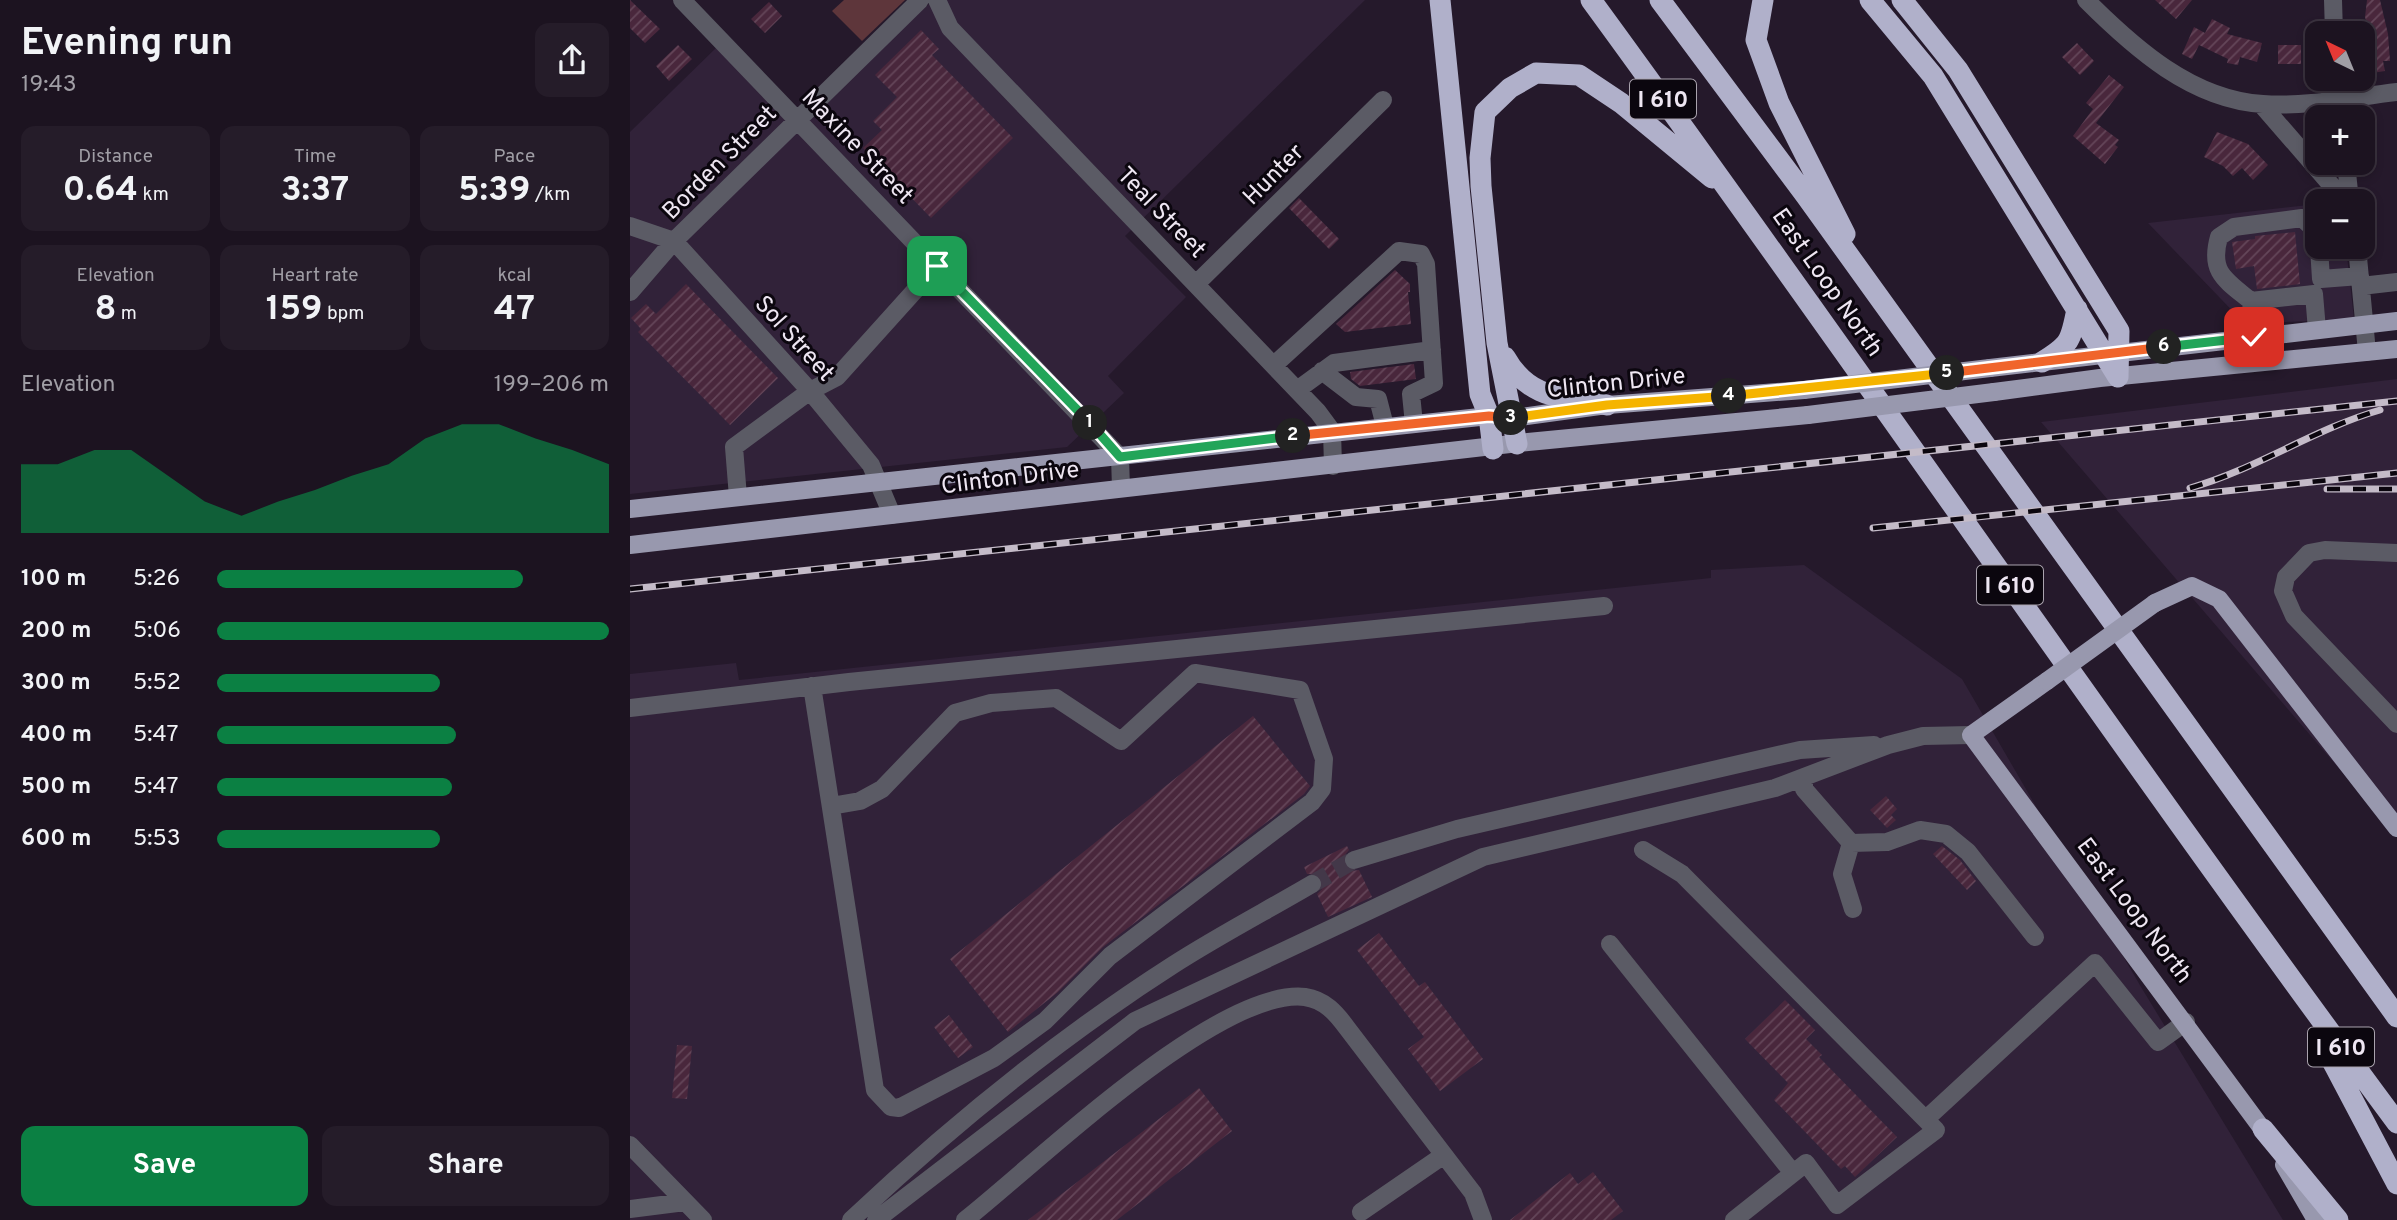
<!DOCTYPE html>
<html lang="en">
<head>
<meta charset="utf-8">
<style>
	body { margin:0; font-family:Overpass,sans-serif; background:#251c29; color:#f1f3f6; height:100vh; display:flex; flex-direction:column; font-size:26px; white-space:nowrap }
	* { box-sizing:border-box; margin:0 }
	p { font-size:23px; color:#a09ea5 }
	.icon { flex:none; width:38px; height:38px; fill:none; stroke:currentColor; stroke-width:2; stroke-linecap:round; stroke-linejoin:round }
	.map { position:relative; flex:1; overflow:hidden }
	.side { display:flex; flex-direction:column; background:#1c1320; width:630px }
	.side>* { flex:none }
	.needle { width:46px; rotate:317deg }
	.buttons { position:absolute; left:1675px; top:21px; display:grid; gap:14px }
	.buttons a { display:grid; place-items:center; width:70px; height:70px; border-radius:14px; background:#1c1320; box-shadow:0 4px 10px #0003,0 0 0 2px #3a323e; font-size:35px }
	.pin { position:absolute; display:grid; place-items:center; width:60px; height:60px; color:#fff; margin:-30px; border-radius:14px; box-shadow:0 4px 10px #0006 }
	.km { position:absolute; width:35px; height:35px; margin:-18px; border-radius:50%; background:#222; color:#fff; font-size:19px; line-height:35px; text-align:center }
	.round { display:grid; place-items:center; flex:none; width:74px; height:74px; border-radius:14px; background:#251c29 }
	.overview { display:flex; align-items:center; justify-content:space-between; height:119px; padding:0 21px }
	h1 { font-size:38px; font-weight:700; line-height:52px }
	.metrics { display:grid; grid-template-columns:repeat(3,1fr); gap:10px; height:119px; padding:7px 21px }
	.metrics div { display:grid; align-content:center; border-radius:14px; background:#251c29; text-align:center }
	.metrics b { font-size:35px; font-weight:700 }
	.metrics small { font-size:19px; font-weight:400 }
	.metrics p { font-size:19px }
	.chart { height:196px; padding:14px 21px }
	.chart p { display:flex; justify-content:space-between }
	.chart svg { width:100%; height:126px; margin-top:7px; fill:#0b8043; opacity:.7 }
	.button { display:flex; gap:14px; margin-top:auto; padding:14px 21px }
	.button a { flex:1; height:80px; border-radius:14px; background:#0b8043; color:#fff; font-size:28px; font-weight:700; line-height:80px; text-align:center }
	.button a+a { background:#251c29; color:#f1f3f6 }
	ul { padding:0 21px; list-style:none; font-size:23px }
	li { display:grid; grid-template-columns:112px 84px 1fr; align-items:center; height:52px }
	li i { height:18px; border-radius:9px; background:#0b8043 }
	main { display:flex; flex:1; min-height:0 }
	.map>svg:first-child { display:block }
</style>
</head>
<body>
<main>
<section class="side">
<div class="overview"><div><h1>Evening run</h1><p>19:43</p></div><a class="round"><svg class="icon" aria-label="share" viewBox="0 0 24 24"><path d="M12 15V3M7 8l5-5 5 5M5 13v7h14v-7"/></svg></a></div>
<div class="metrics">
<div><p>Distance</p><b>0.64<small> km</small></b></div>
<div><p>Time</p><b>3:37</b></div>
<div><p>Pace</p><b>5:39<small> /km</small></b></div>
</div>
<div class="metrics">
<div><p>Elevation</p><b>8<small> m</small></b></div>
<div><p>Heart rate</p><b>159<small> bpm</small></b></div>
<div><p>kcal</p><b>47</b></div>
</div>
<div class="chart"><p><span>Elevation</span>199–206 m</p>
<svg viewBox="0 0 160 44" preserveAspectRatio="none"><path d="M0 44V20L10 20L20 15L30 15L40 24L50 33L60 38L70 33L80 29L90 24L100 20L110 11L120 6L130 6L140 11L150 15L160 20V44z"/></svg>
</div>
<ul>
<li><b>100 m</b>5:26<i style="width:78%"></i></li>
<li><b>200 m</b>5:06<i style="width:100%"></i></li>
<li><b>300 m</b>5:52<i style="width:57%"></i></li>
<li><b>400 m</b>5:47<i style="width:61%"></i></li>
<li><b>500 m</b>5:47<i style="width:60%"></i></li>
<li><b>600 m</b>5:53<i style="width:57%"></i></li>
</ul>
<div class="button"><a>Save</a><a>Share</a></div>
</section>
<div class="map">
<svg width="1767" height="1220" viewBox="0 0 1767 1220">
	<defs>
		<pattern id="building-hatch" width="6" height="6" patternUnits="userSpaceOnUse" patternTransform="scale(1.75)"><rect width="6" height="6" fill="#49273c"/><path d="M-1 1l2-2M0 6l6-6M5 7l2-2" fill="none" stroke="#644659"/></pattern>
	</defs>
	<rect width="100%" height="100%" fill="#25192b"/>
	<path fill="#312239" d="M303,0H735L495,236L556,297L478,376L494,393L437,447L0,494V132L88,46L168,129Z
		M1687,204V247H1716L1724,319L1615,324L1518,223Z
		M1767,379V836L1411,422Z
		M1174,565L1332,679L1511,987L1653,1220H0V674L106,663L109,680L1081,578V570Z"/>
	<path fill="#5e363b" d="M214,0H275L232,41L202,11Z"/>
	<path fill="url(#building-hatch)" d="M0,0L30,29L15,43L0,28Z
		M1525,0H1562L1546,19Z
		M1737,0H1750L1758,34L1760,61H1753L1755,71L1742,73L1738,44L1742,43L1735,17Z
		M139,2L152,16L135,33L121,19Z
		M1582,19L1600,28L1597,34L1632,43L1627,62L1610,57L1608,65L1597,63L1598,59L1569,45L1562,59L1552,54L1564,27L1575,33Z
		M291,30L309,49L302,55L383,138L301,218L233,148L252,130L243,121L267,97L245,75Z
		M1447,43L1464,61L1450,75L1432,57Z
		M48,45L62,59L39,81L26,66Z
		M1648,45H1671V64H1648Z
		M1479,75L1494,87L1466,123L1489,140L1485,145L1488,147L1475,164L1443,136L1463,109L1456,103Z
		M1587,132L1618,144L1638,165L1623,180L1612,168L1603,176L1593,166L1574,157Z
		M669,198L709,239L699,249L659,208Z
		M1665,232L1670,284L1627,289L1624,266L1606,269L1602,242L1625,239V236Z
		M765,270L780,284V292H778L781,324L715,332L706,324Z
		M56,284L148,378L100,425L8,332L11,329L1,318L16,304L26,314Z
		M784,364L786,379L730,386L721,379L720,372Z
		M623,716L680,786L674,794L473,947L428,992L378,1032L320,959Z
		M1256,796L1267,809L1261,815L1266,820L1257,828L1240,810Z
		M717,846L719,850L713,857V864L721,871L729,870L742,897L698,917L687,894L692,889V879L687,874H677L674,867Z
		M1312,846L1330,860L1346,881L1337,890L1303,854Z
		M749,933L789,986L795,982L853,1059L810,1091L778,1049L794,1037L727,950Z
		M1155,1000L1185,1030L1176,1039L1192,1055L1189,1057L1267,1137L1225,1177L1215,1166L1211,1169L1144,1100L1158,1083L1115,1039Z
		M319,1015L343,1047L328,1058L304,1027Z
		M47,1045L62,1046L57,1099L42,1098Z
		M569,1088L602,1131L487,1220H398Z
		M963,1172L993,1211L981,1220H880L940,1173L948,1184Z"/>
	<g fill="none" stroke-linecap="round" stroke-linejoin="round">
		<path stroke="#433849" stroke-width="18" stroke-dasharray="18 9" stroke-linecap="butt" d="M682,884L724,860"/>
		<path stroke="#5b5b65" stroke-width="18" d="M52,0L490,457L491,488
			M307,0L320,28L688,412L702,431L703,466
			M1456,0C1504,48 1562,100 1633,104C1677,107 1723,97 1767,92
			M1703,0L1704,33
			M1706,79L1712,117
			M1631,104L1715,201
			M1716,163L1720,201
			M0,226L44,241L180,391L241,465L262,515
			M1689,247L1691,279L1730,276
			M1727,247L1737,352
			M567,283L753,100
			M1731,286L1767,282
			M0,292L44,241L290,0
			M1621,301C1595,280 1579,272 1589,237L1604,227L1672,218L1687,232
			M1624,337L1621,301L1684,294L1687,330
			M644,365L769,251L791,254L796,264L804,383L781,394L784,424
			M692,371L726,397L748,399L755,426
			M667,390L704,363L802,350
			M108,497L104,447L180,391L207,377L307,266
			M1767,553L1695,550L1679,553L1656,577L1653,591L1664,616L1767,724
			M182,686L245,1090L261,1107L269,1108L364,1058L415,1021L480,956L682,802L692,789L694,759L670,690L565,673L491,741L426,698L361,703L325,713L252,789L230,801L201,806
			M0,708L219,682L974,606
			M1174,777V789L1221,843L1257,842L1290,830L1316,834L1338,852L1405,937
			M1221,843L1212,874L1223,909
			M1013,850L1052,874L1306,1130L1207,1205L1176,1163L1104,1220
			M724,860L827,829L1170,750L1244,745
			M980,944L1163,1173
			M1296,1119L1465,963L1528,1042L1556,1022
			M0,1145L73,1220
			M0,1209L55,1202
			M731,1212L814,1155
			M221,1220C320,1127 429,1038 543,965C588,936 636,911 682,884
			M246,1220L505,1021L853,857L1145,788L1258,745L1293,736L1341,735
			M335,1220C405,1165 588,987 675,997C695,1000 706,1013 717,1028L843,1193L853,1220"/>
		<path stroke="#9898ae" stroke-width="18" d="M1360,368L1767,321
			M1364,392L1470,378L1767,349
			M0,509L859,416L883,418L977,405L1174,390
			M0,545L898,442L1178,415
			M1525,603L1562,586L1589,599L1767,828
			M1417,681L1341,735L1639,1138
			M1654,1165L1686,1220"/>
		<path stroke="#b0b0ca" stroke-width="21" d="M810,0L850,394L859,416L863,449
			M961,0C1233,372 1493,753 1767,1123
			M1030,0L1176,196L1767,1017
			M1133,0L1126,40L1149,103L1215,234
			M1240,0L1303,76L1488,377
			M1272,0L1328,70L1489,331L1488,377
			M875,357C899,400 933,397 977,405
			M1412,362C1440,345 1441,341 1447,309
			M887,444L867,343L851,186L850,158L855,112L880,88L906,73L949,75L991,103L1082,178
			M1689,1036L1767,1184
			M1633,1129L1708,1220"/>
		<defs>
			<path id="rail" d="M1560,488C1627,469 1684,429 1750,410
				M1697,489H1767
				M1243,528L1767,473
				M0,589L1767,401"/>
		</defs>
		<use href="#rail" stroke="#c4bbc8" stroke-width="7"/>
		<use href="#rail" stroke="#0b060e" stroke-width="4.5" stroke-dasharray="13" stroke-linecap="butt"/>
		<path stroke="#9898ae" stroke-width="18" d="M1174,390L1360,368
			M1178,415L1364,392
			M1417,681L1525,603"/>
	</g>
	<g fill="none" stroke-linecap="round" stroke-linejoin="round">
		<defs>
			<path id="split-1" d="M307,266L460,423"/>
			<path id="split-2" d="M460,423L490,457L663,436"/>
			<path id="split-3" d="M663,436L859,416L881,418"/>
			<path id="split-4" d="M881,418L977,405L1099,396"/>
			<path id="split-5" d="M1099,396L1317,373"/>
			<path id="split-6" d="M1317,373L1534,347"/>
			<path id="split-7" d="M1534,347L1624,337"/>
		</defs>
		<use href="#split-1" stroke="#fff" stroke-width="14"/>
		<use href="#split-2" stroke="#fff" stroke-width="14"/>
		<use href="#split-3" stroke="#fff" stroke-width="14"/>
		<use href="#split-4" stroke="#fff" stroke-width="14"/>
		<use href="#split-5" stroke="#fff" stroke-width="14"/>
		<use href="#split-6" stroke="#fff" stroke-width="14"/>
		<use href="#split-7" stroke="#fff" stroke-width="14"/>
		<use href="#split-1" stroke="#22a559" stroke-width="9"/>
		<use href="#split-2" stroke="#22a559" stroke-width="9"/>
		<use href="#split-3" stroke="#f0652b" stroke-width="9"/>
		<use href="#split-4" stroke="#f5b400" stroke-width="9"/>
		<use href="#split-5" stroke="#f5b400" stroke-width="9"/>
		<use href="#split-6" stroke="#f0652b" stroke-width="9"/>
		<use href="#split-7" stroke="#22a559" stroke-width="9"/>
	</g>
	<g text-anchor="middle" stroke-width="6" stroke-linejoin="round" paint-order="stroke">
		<g fill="#0b060e" stroke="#aaa3ae" stroke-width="2">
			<rect x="1000" y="79.5" width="66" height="39" rx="5"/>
			<rect x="1347" y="565.5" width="66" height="39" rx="5"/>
			<rect x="1678" y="1027.5" width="66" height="39" rx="5"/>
		</g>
		<g font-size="23" font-weight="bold" fill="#eee6f2">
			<text x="1033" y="107">I 610</text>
			<text x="1380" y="593">I 610</text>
			<text x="1711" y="1055">I 610</text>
		</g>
		<g font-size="24" fill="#eee6f2" stroke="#0b060e">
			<text transform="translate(228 146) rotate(46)" y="8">Maxine Street</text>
			<text transform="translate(89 162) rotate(-45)" y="8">Borden Street</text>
			<text transform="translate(643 174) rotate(-45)" y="8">Hunter</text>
			<text transform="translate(532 212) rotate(46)" y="8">Teal Street</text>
			<text transform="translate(1198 282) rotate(55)" y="8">East Loop North</text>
			<text transform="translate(165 338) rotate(48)" y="8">Sol Street</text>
			<text transform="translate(986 382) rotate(-6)" y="8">Clinton Drive</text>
			<text transform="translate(380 477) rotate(-7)" y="8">Clinton Drive</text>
			<text transform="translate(1505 910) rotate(53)" y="8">East Loop North</text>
		</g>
	</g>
</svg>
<div class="buttons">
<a><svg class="needle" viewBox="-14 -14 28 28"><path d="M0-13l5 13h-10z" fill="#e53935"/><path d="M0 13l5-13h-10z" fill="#a09ea5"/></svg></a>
<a>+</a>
<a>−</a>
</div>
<div class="pin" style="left:307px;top:266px;background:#1e9e55"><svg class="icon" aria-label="arrive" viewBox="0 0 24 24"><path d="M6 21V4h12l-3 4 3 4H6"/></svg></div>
<div class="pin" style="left:1624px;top:337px;background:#d93025"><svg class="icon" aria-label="check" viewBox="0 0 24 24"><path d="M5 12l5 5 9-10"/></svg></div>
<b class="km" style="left:460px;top:423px">1</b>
<b class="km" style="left:663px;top:436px">2</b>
<b class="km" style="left:881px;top:418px">3</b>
<b class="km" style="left:1099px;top:396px">4</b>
<b class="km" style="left:1317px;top:373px">5</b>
<b class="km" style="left:1534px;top:347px">6</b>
</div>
</main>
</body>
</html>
